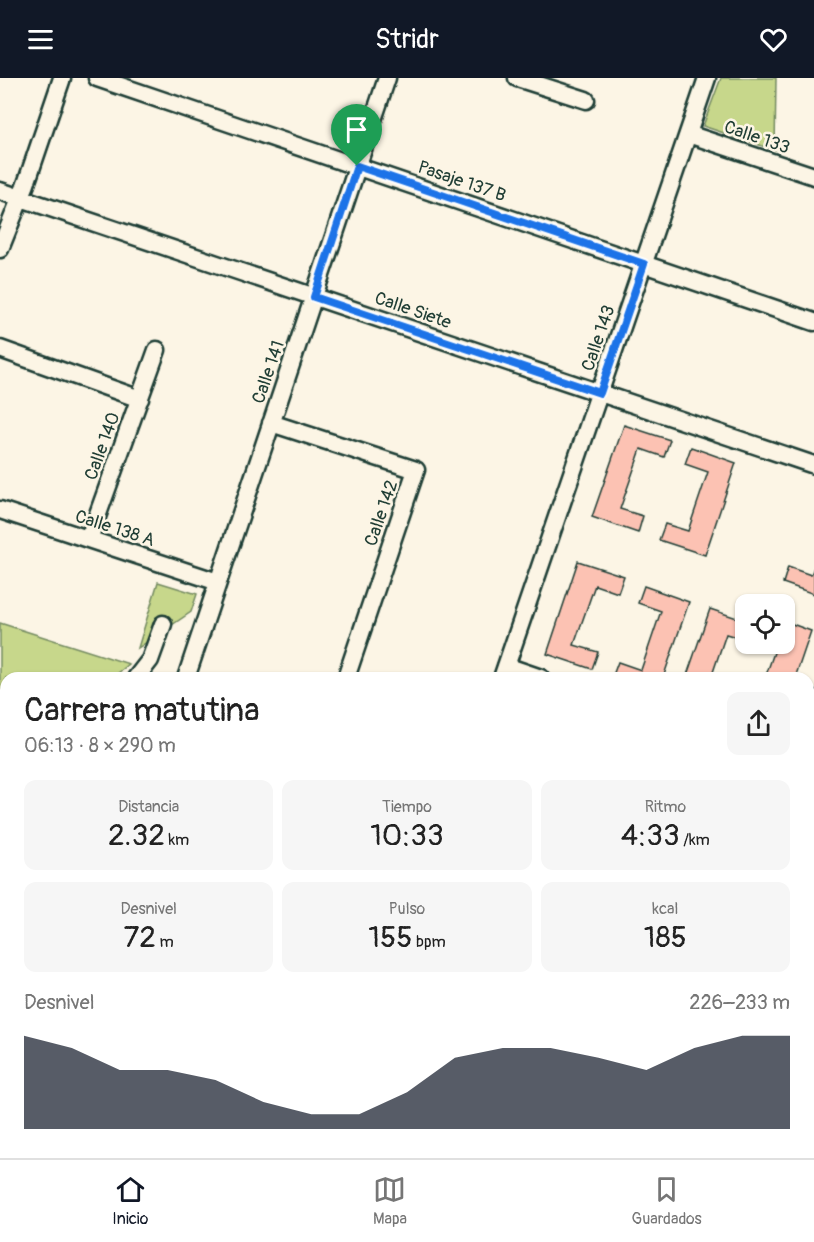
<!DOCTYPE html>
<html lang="es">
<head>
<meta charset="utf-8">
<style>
	body { margin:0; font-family:Pangolin,sans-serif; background:#f6f6f6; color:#222; height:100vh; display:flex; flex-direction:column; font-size:22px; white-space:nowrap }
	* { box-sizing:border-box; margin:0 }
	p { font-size:20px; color:#767676 }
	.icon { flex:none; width:33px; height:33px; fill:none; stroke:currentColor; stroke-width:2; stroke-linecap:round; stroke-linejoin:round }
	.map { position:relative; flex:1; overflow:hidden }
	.sheet { position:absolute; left:0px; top:594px; width:814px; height:486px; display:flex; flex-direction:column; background:#fff; border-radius:18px 18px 0 0; box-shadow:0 2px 4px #0004 }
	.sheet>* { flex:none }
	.fabs { position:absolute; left:735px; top:516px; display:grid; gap:12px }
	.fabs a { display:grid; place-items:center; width:60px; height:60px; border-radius:12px; background:#fff; box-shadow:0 2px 4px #0004; font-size:30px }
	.pin { position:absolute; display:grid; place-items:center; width:51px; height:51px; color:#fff; margin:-62px -26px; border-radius:50% 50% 50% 0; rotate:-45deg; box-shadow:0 0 6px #0007 }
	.pin .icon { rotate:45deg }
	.round { display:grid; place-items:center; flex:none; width:63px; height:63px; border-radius:12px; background:#f6f6f6 }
	.headline { display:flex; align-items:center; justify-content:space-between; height:102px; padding:0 24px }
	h1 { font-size:33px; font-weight:600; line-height:45px }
	.figures { display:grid; grid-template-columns:repeat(3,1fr); gap:9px; height:102px; padding:6px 24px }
	.figures div { display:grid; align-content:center; border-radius:12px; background:#f6f6f6; text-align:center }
	.figures b { font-size:30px; font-weight:600 }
	.figures small { font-size:16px; font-weight:400 }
	.figures p { font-size:16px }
	.chart { height:168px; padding:12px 24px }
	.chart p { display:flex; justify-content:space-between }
	.chart svg { width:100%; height:108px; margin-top:6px; fill:#111827; opacity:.7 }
	header { display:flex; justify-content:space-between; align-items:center; height:78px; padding:0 24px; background:#111827; color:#fff; font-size:27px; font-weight:600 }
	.tab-bar { display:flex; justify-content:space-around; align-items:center; height:84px; border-top:2px solid #e0e0e0; background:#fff; font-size:16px; color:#767676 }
	.tab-bar a { display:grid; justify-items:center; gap:3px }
	.tab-bar .selected { color:#111827 }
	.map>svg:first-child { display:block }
</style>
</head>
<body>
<header><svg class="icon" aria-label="menu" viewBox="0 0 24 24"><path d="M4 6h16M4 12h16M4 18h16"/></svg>Stridr<svg class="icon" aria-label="heart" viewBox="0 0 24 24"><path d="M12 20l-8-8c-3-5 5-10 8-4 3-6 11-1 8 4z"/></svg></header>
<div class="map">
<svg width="814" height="1080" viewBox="0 0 814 1080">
	<rect width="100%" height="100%" fill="#fcf5e5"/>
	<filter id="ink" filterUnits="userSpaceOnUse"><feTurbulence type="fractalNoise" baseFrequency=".0167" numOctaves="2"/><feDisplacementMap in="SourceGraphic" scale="12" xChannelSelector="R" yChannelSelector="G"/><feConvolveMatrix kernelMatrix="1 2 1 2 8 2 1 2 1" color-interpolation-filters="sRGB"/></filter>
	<g filter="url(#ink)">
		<path fill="#c7d78b" stroke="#738a60" stroke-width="1.5" d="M721,0H776L775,72L703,48Z
			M158,504L197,516L191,534L138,570Z
			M0,545L129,586L112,600H6V689L0,694Z
			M59,1074H129L127,1080H57Z
			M238,1074H397L417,1080H244Z"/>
		<path fill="#fcc2b3" stroke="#1f3d34" stroke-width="1.5" d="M624,347L670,362L664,379L641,371L620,431L643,438L638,455L592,439Z
			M691,369L736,385L705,477L659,462L665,446L688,453L708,394L685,386Z
			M578,483L624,498L618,515L595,507L574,567L598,574L592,591L547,576Z
			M788,489L811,497L814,489V516L783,505Z
			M644,508L689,524L663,600H612L618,584L641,592L661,533L638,525Z
			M710,531L746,543V562L726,556L711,600H686Z
			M784,543L811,553L795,600H765L777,566H784Z
			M0,972L6,974V998L0,996Z"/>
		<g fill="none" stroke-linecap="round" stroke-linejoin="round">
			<defs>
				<path id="minor" d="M97,0L814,244
					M517,0L586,22
					M688,56L814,98
					M0,113L814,387
					M0,171L26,106L62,0
					M0,271L140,321
					M271,345L416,392L346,600
					M0,432L218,504
					M89,461L157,272
					M506,588L541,600
					M136,600L150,582L163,546
					M186,600L387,0
					M502,600L707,0
					M808,636L814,621
					M808,690L814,691
					M0,719L6,713
					M808,1061L814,1044
					M786,1074L802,1079
					M44,1080L46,1074
					M138,1080L140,1074
					M472,1080L474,1074"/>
				<path id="secondary" d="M0,843L6,850
					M204,1074L210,1080"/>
			</defs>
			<use href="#minor" stroke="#1f3d34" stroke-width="21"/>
			<use href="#secondary" stroke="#1f3d34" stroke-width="28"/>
			<use href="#minor" stroke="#fcf5e5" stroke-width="16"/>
			<use href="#secondary" stroke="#fcf5e5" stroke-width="24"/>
		</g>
	</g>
	<g fill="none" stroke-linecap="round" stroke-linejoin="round" filter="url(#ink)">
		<defs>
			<path id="route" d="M357,88L644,186L600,315L314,219Z"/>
		</defs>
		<use href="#route" stroke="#fff" stroke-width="12"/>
		<use href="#route" stroke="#1a73e8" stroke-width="8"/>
	</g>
	<g text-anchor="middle" stroke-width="5" stroke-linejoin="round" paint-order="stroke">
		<g font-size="18" fill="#1f3d34" stroke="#fcf5e5">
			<text transform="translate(757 59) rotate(19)" y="6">Calle 133</text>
			<text transform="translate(462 103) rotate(19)" y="6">Pasaje 137 B</text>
			<text transform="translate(413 232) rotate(19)" y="6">Calle Siete</text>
			<text transform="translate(598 260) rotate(-71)" y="6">Calle 143</text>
			<text transform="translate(268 294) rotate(-71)" y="6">Calle 141</text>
			<text transform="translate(102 368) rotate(-70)" y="6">Calle 140</text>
			<text transform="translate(381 435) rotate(-71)" y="6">Calle 142</text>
			<text transform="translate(115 450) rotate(18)" y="6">Calle 138 A</text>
		</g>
	</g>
</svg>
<div class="fabs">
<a><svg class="icon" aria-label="locate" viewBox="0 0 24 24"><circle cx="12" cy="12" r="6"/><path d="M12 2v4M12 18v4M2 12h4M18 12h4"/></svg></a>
</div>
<div class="pin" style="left:357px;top:88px;background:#1e9e55"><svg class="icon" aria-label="arrive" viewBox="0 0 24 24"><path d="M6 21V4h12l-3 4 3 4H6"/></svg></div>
<section class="sheet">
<div class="headline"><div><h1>Carrera matutina</h1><p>06:13 · 8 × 290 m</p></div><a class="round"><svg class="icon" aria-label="share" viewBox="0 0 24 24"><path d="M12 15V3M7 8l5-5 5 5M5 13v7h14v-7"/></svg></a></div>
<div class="figures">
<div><p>Distancia</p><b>2.32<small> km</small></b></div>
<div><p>Tiempo</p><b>10:33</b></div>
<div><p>Ritmo</p><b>4:33<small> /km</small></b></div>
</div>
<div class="figures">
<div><p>Desnivel</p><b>72<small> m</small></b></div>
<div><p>Pulso</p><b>155<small> bpm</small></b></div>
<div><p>kcal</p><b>185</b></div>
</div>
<div class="chart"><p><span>Desnivel</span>226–233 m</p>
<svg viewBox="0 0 160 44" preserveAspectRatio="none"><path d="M0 44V6L10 11L20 20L30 20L40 24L50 33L60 38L70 38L80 29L90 15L100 11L110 11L120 15L130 20L140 11L150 6L160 6V44z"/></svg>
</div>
</section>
</div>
<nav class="tab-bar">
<a class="selected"><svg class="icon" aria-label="home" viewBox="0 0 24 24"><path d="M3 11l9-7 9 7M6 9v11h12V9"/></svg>Inicio</a>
<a><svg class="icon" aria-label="map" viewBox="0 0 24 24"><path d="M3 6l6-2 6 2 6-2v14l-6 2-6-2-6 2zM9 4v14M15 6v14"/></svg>Mapa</a>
<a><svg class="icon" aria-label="saved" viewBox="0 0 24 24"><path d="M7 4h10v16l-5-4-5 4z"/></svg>Guardados</a>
</nav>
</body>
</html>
